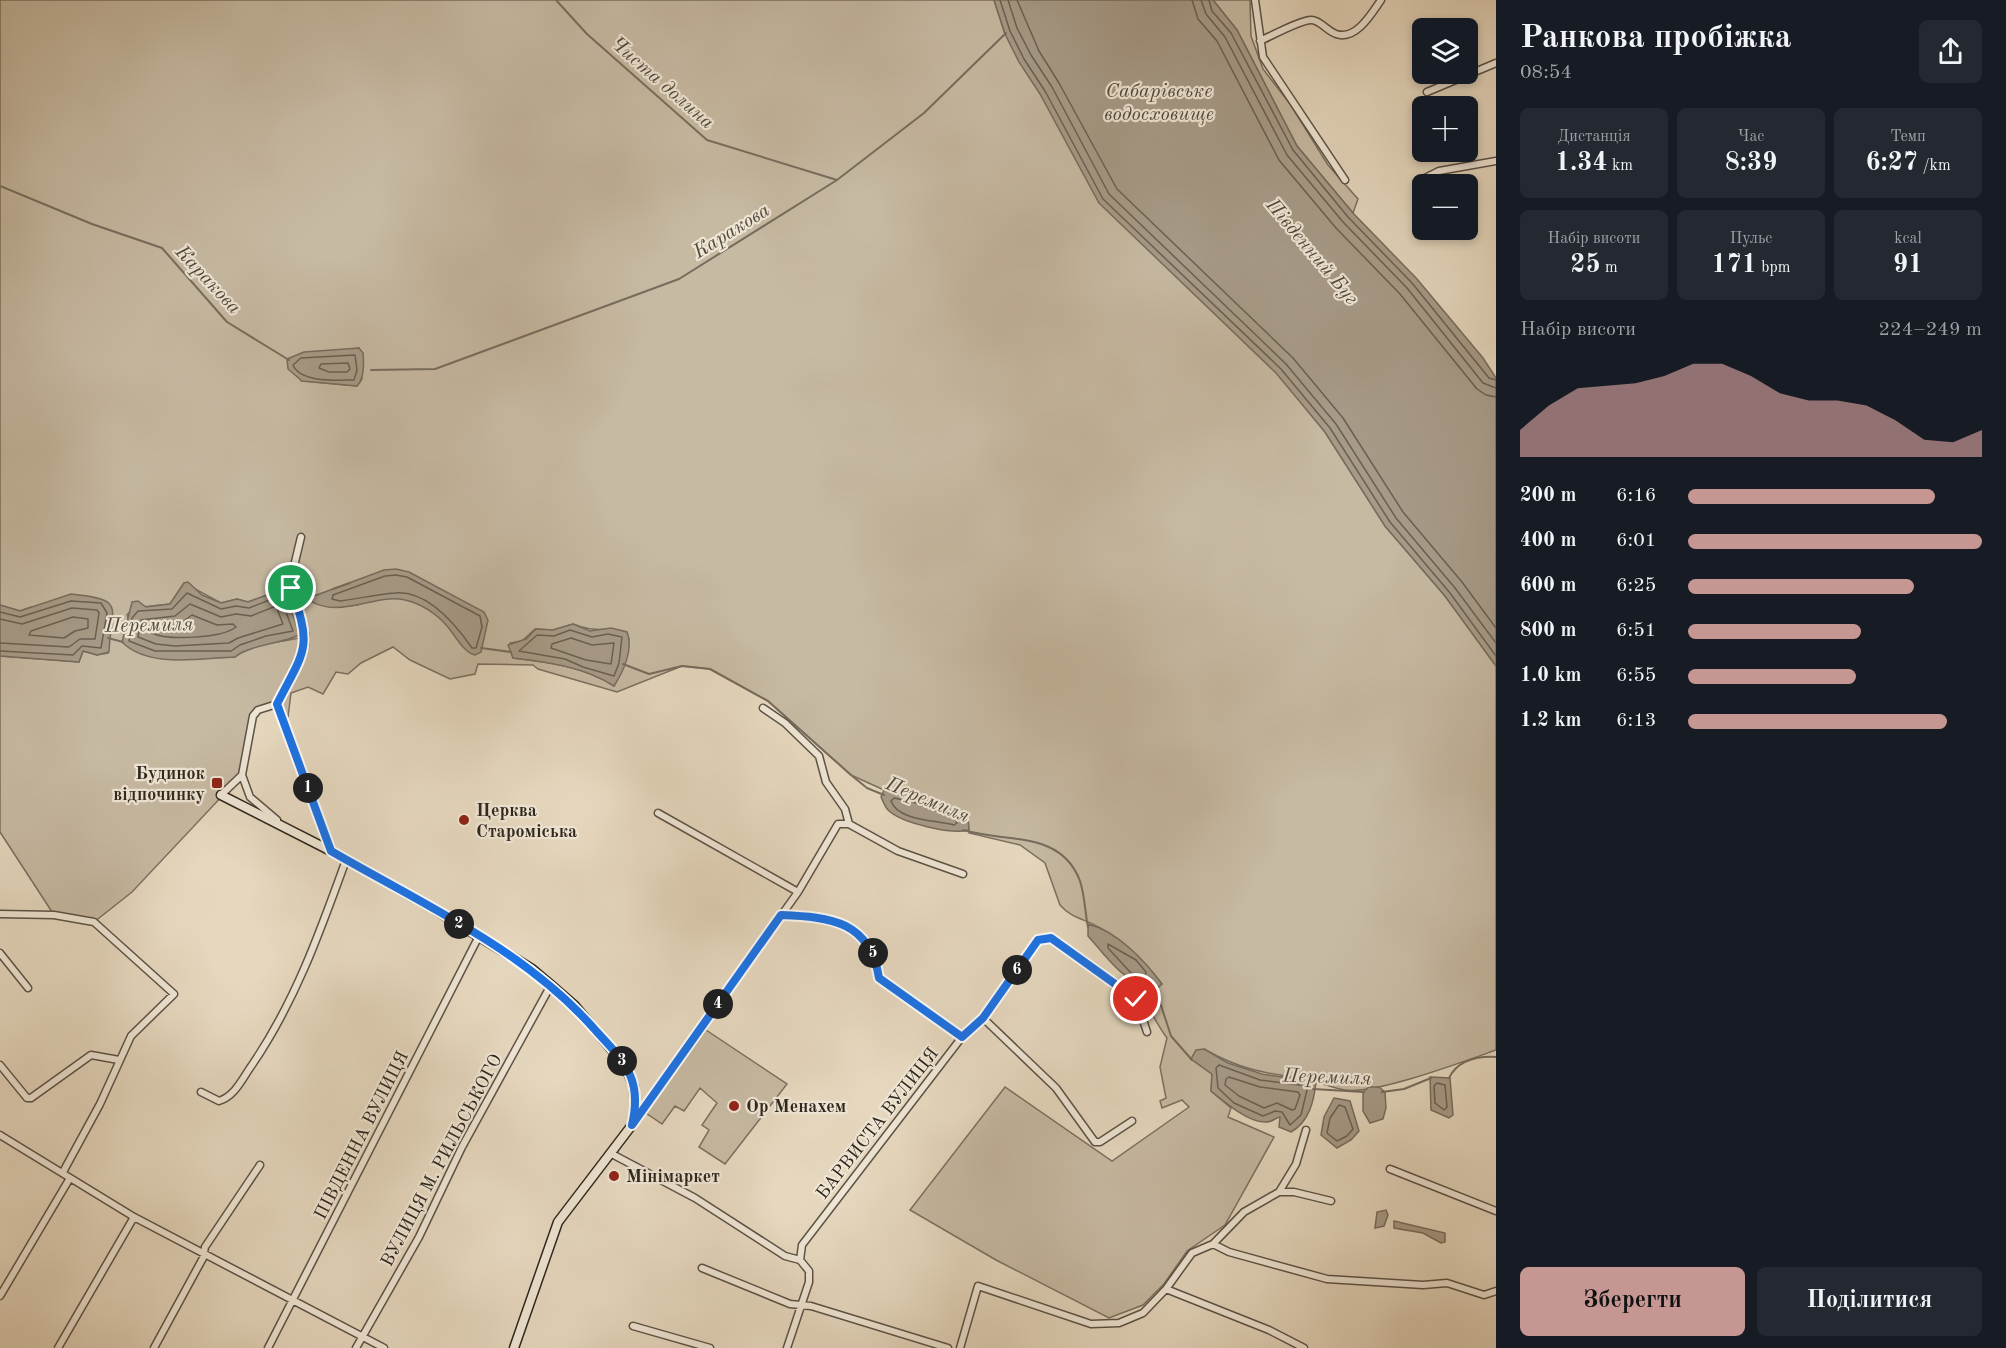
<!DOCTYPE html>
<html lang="uk">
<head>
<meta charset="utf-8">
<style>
	body { margin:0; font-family:"Old Standard TT",serif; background:#242831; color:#f1f3f6; height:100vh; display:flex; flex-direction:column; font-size:22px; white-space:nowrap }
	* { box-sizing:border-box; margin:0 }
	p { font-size:20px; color:#9ea1a6 }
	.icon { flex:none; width:33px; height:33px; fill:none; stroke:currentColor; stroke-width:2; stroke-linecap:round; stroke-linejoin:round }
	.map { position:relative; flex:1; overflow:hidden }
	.drawer { display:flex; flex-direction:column; background:#171b24; width:510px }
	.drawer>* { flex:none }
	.tools { position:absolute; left:1412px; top:18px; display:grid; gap:12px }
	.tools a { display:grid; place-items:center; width:66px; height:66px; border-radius:9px; background:#171b24; box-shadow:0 3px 9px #0003; font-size:30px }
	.pin { position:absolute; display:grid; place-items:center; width:51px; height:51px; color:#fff; margin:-26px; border:3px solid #fff; border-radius:50%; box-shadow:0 2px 6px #0007 }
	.km { position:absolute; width:30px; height:30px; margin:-15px; border-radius:50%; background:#222; color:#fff; font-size:16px; line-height:30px; text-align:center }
	.round { display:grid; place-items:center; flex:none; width:63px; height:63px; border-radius:9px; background:#242831 }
	.overview { display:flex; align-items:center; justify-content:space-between; height:102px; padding:0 24px }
	h1 { font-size:33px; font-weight:700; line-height:45px }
	.figures { display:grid; grid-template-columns:repeat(3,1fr); gap:9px; height:102px; padding:6px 24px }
	.figures div { display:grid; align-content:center; border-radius:9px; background:#242831; text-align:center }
	.figures b { font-size:26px; font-weight:700 }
	.figures small { font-size:16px; font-weight:400 }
	.figures p { font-size:16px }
	.chart { height:168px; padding:12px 24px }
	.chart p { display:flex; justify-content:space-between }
	.chart svg { width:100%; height:108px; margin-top:6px; fill:#c59692; opacity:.7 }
	.cta { display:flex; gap:12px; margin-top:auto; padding:12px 24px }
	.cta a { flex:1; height:69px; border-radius:9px; background:#c59692; color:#111; font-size:24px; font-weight:700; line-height:69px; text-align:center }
	.cta a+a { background:#242831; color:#f1f3f6 }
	ul { padding:0 24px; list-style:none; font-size:20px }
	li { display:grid; grid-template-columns:96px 72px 1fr; align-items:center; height:45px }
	li i { height:15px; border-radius:8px; background:#c59692 }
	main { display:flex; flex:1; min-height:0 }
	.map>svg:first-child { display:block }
</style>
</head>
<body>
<main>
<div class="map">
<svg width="1496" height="1348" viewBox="0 0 1496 1348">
	<rect width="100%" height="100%" fill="#e6d8bf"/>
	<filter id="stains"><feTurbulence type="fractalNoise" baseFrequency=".00333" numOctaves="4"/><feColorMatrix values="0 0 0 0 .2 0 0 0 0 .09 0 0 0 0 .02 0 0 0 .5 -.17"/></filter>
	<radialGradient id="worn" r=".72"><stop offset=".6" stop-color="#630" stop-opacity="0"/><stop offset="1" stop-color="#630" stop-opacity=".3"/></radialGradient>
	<path fill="#c7baa3" stroke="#7a7060" stroke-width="1.5" fill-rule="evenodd" d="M0,0H994L1005,34L1325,432L1385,526L1445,596L1496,666V1050C1465,1061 1374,1095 1345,1090C1331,1088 1318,1081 1305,1079C1264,1073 1241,1070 1204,1049L1191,1059L1212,1074L1211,1091L1231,1108L1228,1117L1274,1137L1225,1225L1187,1251L1164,1284L1143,1305L1109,1318L996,1260L910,1210L1005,1087L1112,1161L1189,1107L1182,1100L1162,1108L1160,1101L1166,1098L1160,1067L1167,1038C1155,1022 1148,1002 1132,990L1135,982L1146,983L1156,989L1162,984C1144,961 1126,942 1100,928C1086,919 1072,919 1060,905L1045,863L1020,845L969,833L968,818L923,799L884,790L851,775L768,701L710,669L682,666L617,692L538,669L533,665L478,664L475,674L450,679L410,660L393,647L361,663L348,674L336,672L323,694L308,687L291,693L288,717L282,719L277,704L255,712L242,775L132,892L94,922L54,915L0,832V656L79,662L83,651L97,655L108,653L109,638L31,607L20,611L0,605ZM359,348L362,379L357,386L302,381L345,350ZM184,583L221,603L237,599L248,602L281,590L299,634L297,637L303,629L306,636C282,644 255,640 235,657L175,659L141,654L127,615L133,608L170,604ZM314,596L358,605C342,607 328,607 312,602ZM573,624C594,633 606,627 627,632L629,640L614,686C584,667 548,662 513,658L510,643L522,641L535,629L553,630Z
		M1213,0H1250L1251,36L1263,69L1290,104L1328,165L1358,199L1353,213L1297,146L1237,30Z
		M706,1030L787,1084L725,1164L699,1147L709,1130L702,1125L717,1103L700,1088L684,1111L675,1106L662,1124L646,1113Z"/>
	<path fill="#a79b88" stroke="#776c5d" stroke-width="1.5" d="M994,0H1213L1237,30L1297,146L1353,213L1417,279L1483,358L1496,378V666L1445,596L1385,526L1325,432L1276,373L1099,203L1040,94L1019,62L1005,34Z
		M359,348L363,353C364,363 365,378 357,386L302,381L288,369L287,359L304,352Z
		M396,569L409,572L484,612L488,620L481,652L475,655C463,652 455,635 447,626C437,614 420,603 405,600C376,593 339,620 309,600L314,596L384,570Z
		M188,582L202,595L221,603L237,599L248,602L281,590L287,595L299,634C293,642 250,644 235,657C201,658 149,669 122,642L132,602L138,601L146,607L170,604L184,583Z
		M71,594C127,600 111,605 109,652L97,655L83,651L79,662L0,656V605L20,611Z
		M573,624L590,631L611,628L627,632C634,649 623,672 614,686C585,667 548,662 513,658L508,645L526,639L536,629L553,630Z
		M884,790L923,799L968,818L969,830C952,835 901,823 888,810C885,807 883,801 881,797Z
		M1088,924C1117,931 1145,961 1162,984L1156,989L1146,983C1127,987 1100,949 1088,936Z
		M1204,1049L1228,1063L1262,1074L1316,1082C1314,1101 1309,1122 1291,1132L1279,1127L1280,1117C1275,1118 1272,1122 1267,1122C1250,1124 1223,1101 1211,1091L1212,1074L1191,1059L1196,1050Z
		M1430,1077L1450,1078L1453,1115L1449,1118L1431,1110Z
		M1369,1087H1379L1385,1092L1386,1108L1383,1119L1370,1123L1363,1111V1092Z
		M1334,1098L1350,1101L1359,1131L1351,1140L1337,1148L1321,1135L1324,1117Z
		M1386,1210L1388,1215L1384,1226L1375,1228L1377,1212Z
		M1394,1221L1445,1233V1242L1441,1243L1423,1233L1394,1228Z"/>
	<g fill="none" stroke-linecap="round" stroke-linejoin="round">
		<path stroke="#6a6052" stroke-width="1.5" d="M1000,0L1010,31L1024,59L1045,91L1103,199L1281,369L1330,428L1390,522L1450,593L1496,656
			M1008,0L1017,28L1031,55L1052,87L1109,194L1286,364L1336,424L1396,518L1455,588L1496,643
			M1017,0L1039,51L1059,83L1117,189L1293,358L1343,418L1403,512L1462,582L1496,628
			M1192,0L1198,19L1217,41L1279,160L1336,228L1400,294L1477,389L1486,395L1496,397
			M1201,0L1206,14L1225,37L1287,155L1343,222L1407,288L1483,383L1496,388
			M1209,0L1212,11L1231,33L1293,150L1348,217L1412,283L1489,378L1496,380
			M355,355L357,370L354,380C338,380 300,383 293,365L301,358Z
			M348,363L350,369L347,372H329L319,368L321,364Z
			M396,575L407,577L480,616L482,627L476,648H472C456,625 427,590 395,593C377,594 358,599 340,601L332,599L333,595L385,576Z
			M187,593L221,609L236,606L249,608L280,596L293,631L266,636L240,645L231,651H155L129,641L132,618L138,611L172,609Z
			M190,604L221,617L236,614L251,616L276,606L283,624L238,638L229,643L175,646L156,644L138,637L141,620L175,616Z
			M0,612L20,617L71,601L101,603L107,613L101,648L82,646L73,655L0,651
			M192,615L217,625L233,624L236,627C222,638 168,641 152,633L153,629L178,625Z
			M73,617L88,619V628L75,631L64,638L29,635L31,631Z
			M0,619L22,624L72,608L97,610L99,613L95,639H80L69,647L0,643
			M570,630L592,637L608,634L622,637L619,663L614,676L583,667L565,659L519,651L537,635L554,636Z
			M571,638L592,645L614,643L611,664L586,660L551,648L552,644Z
			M894,798L921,804L955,819L957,823L954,825C936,820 898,821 891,801Z
			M1108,944L1136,960L1146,972L1145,976L1140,977L1131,973L1108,948Z
			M1219,1065L1260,1080L1308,1086L1301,1115L1290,1125L1282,1112L1275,1111L1263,1116L1234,1103L1218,1088L1216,1068Z
			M1229,1077L1260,1087L1298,1092L1300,1095L1295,1109L1292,1110L1277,1103L1264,1108L1239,1096L1225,1085L1226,1079Z
			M1437,1083L1445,1085L1447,1107L1444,1110L1435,1103L1434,1086Z
			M1339,1105L1345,1107L1353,1129L1347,1136L1337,1141L1327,1133L1330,1118Z"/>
		<path stroke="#776c5d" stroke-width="2" d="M556,0L587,34L707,140L837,180
			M0,186L92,224L162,248L227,322L289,360
			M371,370L435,369L679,279L837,180L924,113L1006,33
			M333,589L350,583
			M302,603L312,599
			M108,638L123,642
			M481,648L511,652
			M623,664L649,674L682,666L710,669L768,701L851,775L867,788L884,795
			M963,830C1006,843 1061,830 1080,881C1085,896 1085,913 1088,927
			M1155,987L1171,1036L1192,1060
			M1449,1078C1458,1060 1476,1056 1496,1057
			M1313,1089L1364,1092
			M1382,1092L1404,1089L1431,1078"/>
		<defs>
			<path id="street" d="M1255,0L1263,57L1345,180
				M1260,41C1271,36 1302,19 1312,20C1321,21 1327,31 1336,34C1356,41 1372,13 1381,0
				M1427,92L1496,63
				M1417,182L1439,171L1496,161
				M277,704L305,645V633L290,583L301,537
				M763,708L785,723L819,756L826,782L845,809L849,824
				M242,775L253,716L258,710L277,704L331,851
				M221,795L242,775L250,797L277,820
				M658,813L798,892
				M0,914L54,915L94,922L174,994L131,1036L100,1104L63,1172
				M781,915C831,917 870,921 879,978L962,1037
				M0,953L28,988
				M983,1018L1056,1088L1095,1142H1100L1132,1121
				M0,1065L27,1098H31L91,1055L119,1060
				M201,1092L219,1101C235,1096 242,1079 252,1065C295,1002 320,932 346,860
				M634,1122L798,892L838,824H849L898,851L963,874
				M0,1135L134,1217L384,1348
				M610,1153L695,1198L785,1256L800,1260
				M1390,1169L1496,1211
				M1279,1192L1296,1164L1306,1130
				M1213,1244L1229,1252L1327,1279L1423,1285L1447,1283L1484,1295L1496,1291
				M702,1268L790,1304L811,1306L948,1348
				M1166,1289L1269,1330L1304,1348
				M0,1296L70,1178
				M633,1326L710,1348
				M58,1348L134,1217
				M154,1348L203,1258L205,1247L260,1165
				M268,1348L479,936
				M356,1348L419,1237L462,1147L551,985
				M787,1348L809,1282V1271L800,1260L802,1245L962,1037L983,1018L1038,940L1051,938L1136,999L1147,1032
				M960,1348L978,1286L1091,1324L1119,1323L1143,1313L1166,1289L1192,1253L1213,1244L1244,1212L1279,1192H1294L1331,1201"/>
			<path id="secondary" d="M221,795L331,851L434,909L532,969L551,985L575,1006L624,1064L634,1086L635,1110L632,1125L558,1222L514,1348"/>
		</defs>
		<use href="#street" stroke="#5c5246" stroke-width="9"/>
		<use href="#secondary" stroke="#2e261d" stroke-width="11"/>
		<use href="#street" stroke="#efe6d5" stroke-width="6"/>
		<use href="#secondary" stroke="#efe6d5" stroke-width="8"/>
	</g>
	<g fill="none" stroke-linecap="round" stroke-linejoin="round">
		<defs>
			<path id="route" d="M291,588C313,649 305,649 277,704L331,851C424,905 526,950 597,1032C609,1045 623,1059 630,1075C637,1091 636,1108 632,1125L781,915C831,917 870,921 879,978L962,1037L983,1018L1038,940L1051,938L1136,999"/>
		</defs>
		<use href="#route" stroke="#fff" stroke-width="12"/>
		<use href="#route" stroke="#1a73e8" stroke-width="8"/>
	</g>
	<g fill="#8f2418" stroke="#efe6d5" stroke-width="2">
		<rect x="211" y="777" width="12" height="12" rx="3"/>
		<circle cx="464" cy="820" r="6"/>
		<circle cx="734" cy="1106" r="6"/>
		<circle cx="614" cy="1176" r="6"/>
	</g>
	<g text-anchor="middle" stroke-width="4.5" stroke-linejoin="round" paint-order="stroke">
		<g font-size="18" font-weight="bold" fill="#2e261d" stroke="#efe6d5" text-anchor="start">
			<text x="205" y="779" text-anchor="end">Будинок<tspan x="205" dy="21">відпочинку</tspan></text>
			<text x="476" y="816">Церква<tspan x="476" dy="21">Староміська</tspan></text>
			<text x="746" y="1112">Ор Менахем</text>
			<text x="626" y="1182">Мінімаркет</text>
		</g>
		<g font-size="18" fill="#2e261d" stroke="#efe6d5">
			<text transform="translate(877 1123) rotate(-52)" y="6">БАРВИСТА ВУЛИЦЯ</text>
			<text transform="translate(361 1135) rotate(-63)" y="6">ПІВДЕННА ВУЛИЦЯ</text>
			<text transform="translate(441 1160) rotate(-62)" y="6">ВУЛИЦЯ М. РИЛЬСЬКОГО</text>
		</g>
		<g font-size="20" font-style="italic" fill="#52493d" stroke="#efe6d5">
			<text transform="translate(663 82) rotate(41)" y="7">Чиста долина</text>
			<text x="1159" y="97">Сабарівське<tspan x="1159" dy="23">водосховище</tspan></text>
			<text transform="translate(731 230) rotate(-32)" y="7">Каракова</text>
			<text transform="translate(1313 251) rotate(50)" y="7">Південний Буг</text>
			<text transform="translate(209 279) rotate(47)" y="7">Каракова</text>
			<text transform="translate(149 624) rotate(-1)" y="7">Перемиля</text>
			<text transform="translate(928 799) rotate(23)" y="7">Перемиля</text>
			<text transform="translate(1327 1076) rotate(2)" y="7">Перемиля</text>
		</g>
	</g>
	<rect width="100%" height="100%" filter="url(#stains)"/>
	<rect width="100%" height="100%" fill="url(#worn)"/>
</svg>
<div class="tools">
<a><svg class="icon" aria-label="layers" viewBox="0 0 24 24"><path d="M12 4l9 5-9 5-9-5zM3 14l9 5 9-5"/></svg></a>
<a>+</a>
<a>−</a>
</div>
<div class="pin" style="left:291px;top:588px;background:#1e9e55"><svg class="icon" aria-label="arrive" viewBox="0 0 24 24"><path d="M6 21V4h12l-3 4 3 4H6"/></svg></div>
<div class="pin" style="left:1136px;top:999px;background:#d93025"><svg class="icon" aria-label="check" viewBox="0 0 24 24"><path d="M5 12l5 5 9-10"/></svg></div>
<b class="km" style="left:308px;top:788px">1</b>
<b class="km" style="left:459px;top:924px">2</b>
<b class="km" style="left:622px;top:1061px">3</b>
<b class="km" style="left:718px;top:1004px">4</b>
<b class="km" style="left:873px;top:953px">5</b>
<b class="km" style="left:1017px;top:970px">6</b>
</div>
<section class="drawer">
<div class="overview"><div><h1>Ранкова пробіжка</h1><p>08:54</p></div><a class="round"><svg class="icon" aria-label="share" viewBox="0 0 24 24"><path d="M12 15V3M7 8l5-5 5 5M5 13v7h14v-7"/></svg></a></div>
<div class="figures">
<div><p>Дистанція</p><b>1.34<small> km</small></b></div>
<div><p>Час</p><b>8:39</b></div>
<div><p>Темп</p><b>6:27<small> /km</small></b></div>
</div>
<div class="figures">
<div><p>Набір висоти</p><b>25<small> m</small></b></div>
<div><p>Пульс</p><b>171<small> bpm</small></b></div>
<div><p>kcal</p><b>91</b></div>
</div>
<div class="chart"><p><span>Набір висоти</span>224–249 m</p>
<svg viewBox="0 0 160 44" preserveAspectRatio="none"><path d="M0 44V33L10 23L20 16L30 15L40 14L50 11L60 6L70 6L80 11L90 18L100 21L110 21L120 23L130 29L140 37L150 38L160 33V44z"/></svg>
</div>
<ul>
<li><b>200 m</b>6:16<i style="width:84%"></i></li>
<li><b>400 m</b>6:01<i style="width:100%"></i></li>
<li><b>600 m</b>6:25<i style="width:77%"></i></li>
<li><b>800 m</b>6:51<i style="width:59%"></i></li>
<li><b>1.0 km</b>6:55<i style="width:57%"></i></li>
<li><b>1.2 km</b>6:13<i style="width:88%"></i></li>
</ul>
<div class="cta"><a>Зберегти</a><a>Поділитися</a></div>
</section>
</main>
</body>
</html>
